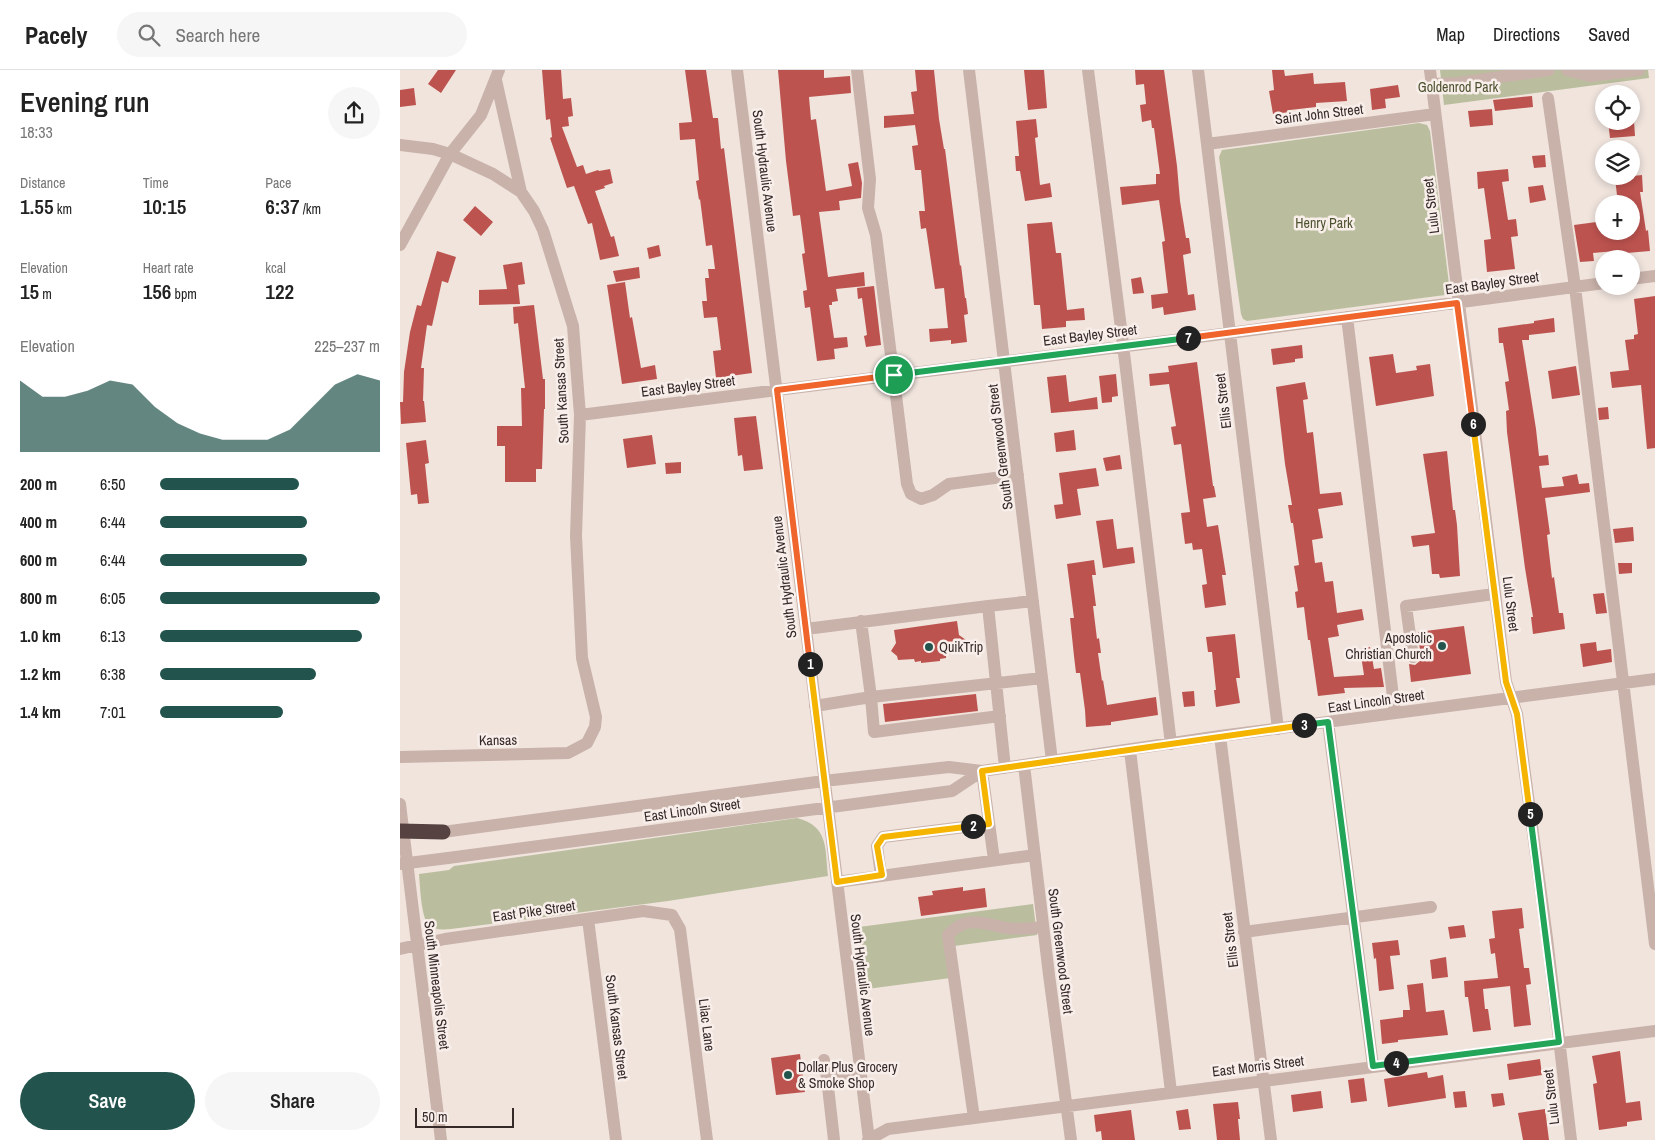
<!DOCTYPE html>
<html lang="en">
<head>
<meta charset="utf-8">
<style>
	body { margin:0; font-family:"Archivo Narrow",sans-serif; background:#f6f6f6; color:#222; height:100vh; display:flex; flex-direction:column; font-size:19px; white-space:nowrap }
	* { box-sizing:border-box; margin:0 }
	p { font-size:16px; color:#767676 }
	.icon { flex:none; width:28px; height:28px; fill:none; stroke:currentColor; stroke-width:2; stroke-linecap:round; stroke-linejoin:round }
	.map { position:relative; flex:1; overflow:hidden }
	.details { display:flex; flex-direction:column; background:#fff; width:400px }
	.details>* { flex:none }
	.tools { position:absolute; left:1195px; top:15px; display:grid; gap:10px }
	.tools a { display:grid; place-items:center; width:45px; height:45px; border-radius:50%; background:#fff; box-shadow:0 2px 8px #0003; font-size:25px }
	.scale { position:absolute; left:15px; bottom:12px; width:99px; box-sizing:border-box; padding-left:5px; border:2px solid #362a29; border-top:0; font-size:14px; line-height:18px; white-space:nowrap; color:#362a29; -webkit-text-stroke:4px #f8eeea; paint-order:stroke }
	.pin { position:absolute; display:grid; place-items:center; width:42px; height:42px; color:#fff; margin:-21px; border:2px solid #fff; border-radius:50%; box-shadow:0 1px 5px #0007 }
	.km { position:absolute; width:25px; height:25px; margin:-12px; border-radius:50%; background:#222; color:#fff; font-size:14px; line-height:25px; text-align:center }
	.round { display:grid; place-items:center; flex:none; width:52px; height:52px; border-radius:26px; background:#f6f6f6 }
	.headline { display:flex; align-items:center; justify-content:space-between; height:85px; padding:0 20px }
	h1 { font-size:28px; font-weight:600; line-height:38px }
	.stats { display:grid; grid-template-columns:repeat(3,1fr); gap:8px; height:85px; padding:5px 20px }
	.stats div { display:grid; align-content:center }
	.stats b { font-size:21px; font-weight:600 }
	.stats small { font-size:14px; font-weight:400 }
	.stats p { font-size:14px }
	.chart { height:140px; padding:10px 20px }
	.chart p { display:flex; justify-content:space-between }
	.chart svg { width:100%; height:90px; margin-top:5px; fill:#22544d; opacity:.7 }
	.cta { display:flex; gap:10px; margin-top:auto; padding:10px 20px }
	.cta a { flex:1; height:58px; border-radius:30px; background:#22544d; color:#fff; font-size:20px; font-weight:600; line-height:58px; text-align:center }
	.cta a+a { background:#f6f6f6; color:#222 }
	ul { padding:0 20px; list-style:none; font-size:16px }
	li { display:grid; grid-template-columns:80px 60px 1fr; align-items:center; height:38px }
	li i { height:12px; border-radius:6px; background:#22544d }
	header { display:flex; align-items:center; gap:30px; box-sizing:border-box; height:70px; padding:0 25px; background:#fff; border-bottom:1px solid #e0e0e0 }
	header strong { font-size:24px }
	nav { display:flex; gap:28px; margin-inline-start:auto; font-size:18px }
	.search { width:350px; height:45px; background:#f6f6f6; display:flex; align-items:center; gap:12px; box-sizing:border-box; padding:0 18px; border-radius:28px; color:#767676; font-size:19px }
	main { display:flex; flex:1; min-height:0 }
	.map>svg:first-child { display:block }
</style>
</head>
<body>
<header>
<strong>Pacely</strong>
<div class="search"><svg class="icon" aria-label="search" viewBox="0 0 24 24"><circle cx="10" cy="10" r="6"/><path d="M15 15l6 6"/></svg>Search here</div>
<nav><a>Map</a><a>Directions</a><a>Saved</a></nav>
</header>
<main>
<section class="details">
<div class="headline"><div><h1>Evening run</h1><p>18:33</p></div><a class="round"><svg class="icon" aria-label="share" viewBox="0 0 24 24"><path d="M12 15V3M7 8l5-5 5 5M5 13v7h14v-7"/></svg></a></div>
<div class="stats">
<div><p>Distance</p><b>1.55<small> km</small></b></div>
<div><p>Time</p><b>10:15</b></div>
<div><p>Pace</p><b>6:37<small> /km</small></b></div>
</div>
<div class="stats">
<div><p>Elevation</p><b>15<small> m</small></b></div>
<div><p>Heart rate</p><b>156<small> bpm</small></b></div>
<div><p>kcal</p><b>122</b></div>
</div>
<div class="chart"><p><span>Elevation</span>225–237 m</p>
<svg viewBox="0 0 160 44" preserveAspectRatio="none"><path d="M0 44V9L10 17L20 17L30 14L40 9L50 11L60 22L70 30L80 35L90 38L100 38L110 38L120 33L130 22L140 11L150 6L160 9V44z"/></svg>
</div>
<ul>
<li><b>200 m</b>6:50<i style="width:63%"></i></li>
<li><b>400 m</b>6:44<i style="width:67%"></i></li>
<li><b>600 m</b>6:44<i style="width:67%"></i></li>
<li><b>800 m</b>6:05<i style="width:100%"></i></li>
<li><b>1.0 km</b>6:13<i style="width:92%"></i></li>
<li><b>1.2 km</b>6:38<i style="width:71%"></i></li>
<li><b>1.4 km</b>7:01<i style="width:56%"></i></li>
</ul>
<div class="cta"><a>Save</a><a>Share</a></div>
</section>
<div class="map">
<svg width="1255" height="1070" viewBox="0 0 1255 1070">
	<rect width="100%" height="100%" fill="#f0e4dd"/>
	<path fill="#babe9e" d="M1040,0H1248L1249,8L1044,35Z
		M1019,53L1027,55L1030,61L1049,214V222L1045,225L847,251L843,249L841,244L819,87L822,80Z
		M397,748C429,756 425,779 428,806L268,831L51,859C43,860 34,860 28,854C21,846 20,815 19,804L49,800L54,796Z
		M633,834L637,865L554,876L558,907L467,919L459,857Z"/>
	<path fill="#bd534f" d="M38,0H56L41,23L28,14Z
		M142,0H161L163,29L171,28L173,46L168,47L169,56L162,57L177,97L183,95L186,104L198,100L199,101L210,99L213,113L204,116L205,118L195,121L211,167L214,166L219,186L200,190L192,153L188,154L174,116L167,118L150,68L152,67L150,49L146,50Z
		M285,0H306L313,48H318L321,79L324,78L352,303L316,308L313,281L321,280L317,247L304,248L302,231H307L305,208H309L308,199H315L312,175L306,176L300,129L299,130L296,111L299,110L295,69L280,70L279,53L292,52Z
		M378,0H424V8L450,6L451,23L409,27L411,50L416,49L426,121L452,116L448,94L458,92L462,113L461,128L439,131L440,140L419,142L428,207L464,202L465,216L436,219L438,231L432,232V235H429L434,268L447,267L448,277L434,279L435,289L417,291L410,237L405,238L403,221L407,220L402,184L405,183L400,145L393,146L386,91Z
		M515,0H534L539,49L544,79H545L560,196L561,195L565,228H566L568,244L564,245L567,272L551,274V270L530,272L529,259L548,258L544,218L535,219L526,158L521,159L519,141H525L521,100H515L512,76L518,75L515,55L484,58V46L514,44L511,22L517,21Z
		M624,0H644L647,38L628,40Z
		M735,0H764L777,96L780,131L786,168H789L791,183L783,185L788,225L794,224L796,240L764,245L763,237L752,239L751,225L768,223L762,172L765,171L759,130L722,135L720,117L756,114V104H760L754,58H752L751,50L742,52L740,35L746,34L744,14L736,15Z
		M872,0H884L885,6L913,3L914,14L945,12L947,31L916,33V37L890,40V42L873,44L869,21L874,20Z
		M998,15L1000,27L985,29L986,38L972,40L970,19Z
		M14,18L16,35L0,37V20Z
		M1132,26L1133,37L1095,41L1093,30Z
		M1092,39L1093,55L1070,57L1068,41Z
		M636,49L638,67L635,68L640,115L650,113L652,127L625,131L620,101H616L615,86H619L616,51Z
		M1208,51H1234L1235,66L1210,68Z
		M1145,85L1146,97L1134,98L1132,86Z
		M1108,99L1109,111L1102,112L1108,150L1116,149L1118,166L1111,167L1115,199L1087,202L1084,170L1091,169L1084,118L1078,119L1077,102Z
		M1242,105L1243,122H1240L1246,161L1248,160L1250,181L1215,184V181L1193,183L1194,191L1180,192L1174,155L1204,151V165L1231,162V134H1218L1215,108Z
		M1143,115L1146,130L1130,133L1128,117Z
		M75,136L93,152L81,166L63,150Z
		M652,152L656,183H661L667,240L684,238L685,250L666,251V257L642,259L640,235H634L627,154Z
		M259,175L261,186L249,189L247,178Z
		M37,181L56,187L48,213L42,211L32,256L27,255L21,298H24L23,331H24L26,352L1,354L0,332H3L4,302L10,262L17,235L21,236Z
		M122,192L125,214L118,215L120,234L79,235V220L107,219L103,195Z
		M239,197L240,208L216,212L213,201Z
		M741,207L744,223L733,224L731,209Z
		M225,212L230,248L232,247L241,298L255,295L257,309L222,314L207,215Z
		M474,216L481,275L466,277L464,266L467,265L462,228L458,229L457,218Z
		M1255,226V378L1247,379L1241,315L1212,318L1210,302L1229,300L1225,270L1234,269V265L1238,264L1234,229Z
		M134,235L143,309H145V339H144L142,399H136V412H105V376H97V356H122L121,318H125L118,253L114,254L113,237Z
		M1154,248L1155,262L1129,265V270H1122L1136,359L1139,386L1148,385L1149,395L1139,396L1142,418L1164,416L1162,407L1177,404L1179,414L1189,413L1190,422L1145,428L1150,464L1147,465L1152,508L1154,507L1159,543H1163L1165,559L1133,564L1131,547H1133L1125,498L1107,362L1106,341L1109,340L1105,312L1109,311L1103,273H1099L1098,258L1134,253V251Z
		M902,275L903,288L895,289V292L873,295L871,279Z
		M993,284L996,303L1017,300L1016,296L1030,294L1034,326L976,336L969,287Z
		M797,292L813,416H814L816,427L803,429L807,457L818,455L826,505H822L826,535L805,538L802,515L807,514L802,479L793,480L792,473L785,474L781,443L790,442L781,374L774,375L771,357L776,356L769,314L750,316L749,304L769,302L768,296Z
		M1176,296L1180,325L1152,329L1148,301Z
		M716,304L718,326L712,327V332L702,333L699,306Z
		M666,305L669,332L697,327L698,339L651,343L647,307Z
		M905,312L908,329L903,330L907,363L913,362L920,424L941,422L943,435L918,439L923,468L912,470L915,493L922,492L925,512L933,511L937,543L962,539L964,550L937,555L939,566L928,568L934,607L964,605L960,579L970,577L974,599L981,598L984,617L944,618L945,623L918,626L910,570H908L904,537L897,538L895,522L898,521L894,496L899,495L893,453H891L888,435H892L885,394L876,317Z
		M1208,337L1209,349L1199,350L1198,338Z
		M356,346L363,399L344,401L342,385L338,386L334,348Z
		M674,360L676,380L656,382L654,363Z
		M252,365L256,394L227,398L223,369Z
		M26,370L29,393L25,394L29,433L18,434L17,424L11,425L6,373Z
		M1047,381L1053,440H1055L1057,455L1060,506L1040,508L1039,504H1032L1029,475L1013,477L1011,466L1035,463L1023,384Z
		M720,385L722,399L706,401L703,388Z
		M281,392V403L266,404L265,393Z
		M696,398L699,416L677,419L681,445L656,449L654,435L663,434L659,403Z
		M713,449L717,479L733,477L735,493L703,498L696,451Z
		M1233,457L1234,471L1215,473L1213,459Z
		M694,490L696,505H692L696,536H693L697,569L699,568L701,583H698L702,611L703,610L707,635L756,627L758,645L711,652V655L686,657L685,640L680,603H676L674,586L670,548H674L667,494Z
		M1218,493H1232V503L1219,504Z
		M1204,523L1207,543L1196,544L1193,524Z
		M557,551L559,565L566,570L561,578V582L546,585V588L540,589V591L521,593V591L515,592L514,589L498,590L497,586L491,581L496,573L494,560Z
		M1064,556L1071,604L1011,612L1009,594L1015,595L1021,590L1018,562Z
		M835,564L840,608H836L840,633L816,637L814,620H816L812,582H808L806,567Z
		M1196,572L1197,581L1211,579L1212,592L1183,597L1180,574Z
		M794,621L795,636L784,637L782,622Z
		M576,624L578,641L485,652L483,634Z
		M563,817V821L585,818L587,837L521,846L518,827L533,825L532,821Z
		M1122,838L1124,858L1119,859L1124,898H1129L1131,914L1126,915L1131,955L1114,957L1110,916L1083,919L1085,939H1088L1091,960L1073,962L1068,927H1065L1064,911L1098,908L1095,883L1091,884L1089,869L1095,868L1092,841Z
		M1064,855L1066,867L1050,869L1048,857Z
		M998,870L1000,885L990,886L994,919L979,921L976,888L974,889L972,873Z
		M1046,887L1048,907L1032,909L1030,890Z
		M1023,913L1026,942L1044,940L1048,965L998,970V972L982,974L980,950L1003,947V940H1010L1007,915Z
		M1220,981L1226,1033L1240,1031L1242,1050L1227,1052V1056L1199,1060L1193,1014L1197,1013L1192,986Z
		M400,984L405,1022L376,1025L371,988Z
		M1140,989L1142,1005L1109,1010L1107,994Z
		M1027,1002L1028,1008L1043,1005L1046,1028L988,1037L984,1009Z
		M964,1008L967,1031L951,1033L948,1010Z
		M921,1021L923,1038L893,1042L891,1025Z
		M1065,1021L1067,1037L1055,1038L1053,1022Z
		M1103,1023L1105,1035L1093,1037L1091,1024Z
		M838,1032L840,1049H838L840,1070H817L813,1034Z
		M788,1039L791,1059L779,1060L776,1041Z
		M1145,1039L1149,1070H1123L1118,1043Z
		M731,1040L735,1070H702L701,1061L696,1062L694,1045Z"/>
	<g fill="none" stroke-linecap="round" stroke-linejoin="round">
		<path stroke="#c8b2aa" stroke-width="12" d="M337,0L469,1070
			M457,0L470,109L468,138L476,165L507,414L511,424L521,429L533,425L549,414L618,405
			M569,0L652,691
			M688,0L721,258L771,674
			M798,0L878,659
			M1030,0L1106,612L1117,644L1147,868L1171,1070
			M1167,0L1190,6L1239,0
			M96,10L121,122
			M1032,14L1058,13L1149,0
			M1148,28L1175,217L1255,874
			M807,74L1035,44
			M0,75L33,79L50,84L93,104L121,122L134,141L143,160L173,256L180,345L176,466L182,588L196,647L195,657L187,673L168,683L0,687
			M0,175L50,84L81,45L99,0
			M1231,209L1255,206
			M947,247L995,643
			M180,345L830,263L1204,213
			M406,559L588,536
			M1013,587L1006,536L1094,524
			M415,636L471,627L461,551
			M600,646L474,662L471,627L642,608
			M928,652L973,996
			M820,666L871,1070
			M730,680L771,1022
			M624,695L649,905L671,1070
			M605,698L588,536L633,531
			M582,701L594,790
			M0,734L41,1070
			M43,762L424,711L549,697L582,701L820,666L1255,609
			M48,788L552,721L582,701
			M481,805L477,776L483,767L589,754
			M437,812L635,785
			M188,849L216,1070
			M844,862L1031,837
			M0,879L45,869L243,841L272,845L280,859L307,1070
			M424,990L427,1008
			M574,1048L548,865C567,844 584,854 607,858C619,860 631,858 643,857
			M434,1070L427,1008L461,1004
			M468,1070L488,1059L1255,961"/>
		<path stroke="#c8b2aa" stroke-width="12" d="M0,794L48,788"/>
		<path stroke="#564341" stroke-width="15" d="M0,761L43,762"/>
	</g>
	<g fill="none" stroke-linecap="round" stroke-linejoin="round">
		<defs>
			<path id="split-1" d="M410,594L377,320L494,305"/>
			<path id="split-2" d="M410,594L437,812L482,805L477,776L483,767L573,756"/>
			<path id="split-3" d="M573,756L589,754L582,701L904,655"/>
			<path id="split-4" d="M904,655L928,652L973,996L996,993"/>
			<path id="split-5" d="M996,993L1159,972L1130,744"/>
			<path id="split-6" d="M1073,354L1106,612L1117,644L1130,744"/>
			<path id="split-7" d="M788,268L1057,233L1073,354"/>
			<path id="split-8" d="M494,305L788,268"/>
		</defs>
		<use href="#split-1" stroke="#fff" stroke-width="10"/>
		<use href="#split-2" stroke="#fff" stroke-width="10"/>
		<use href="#split-3" stroke="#fff" stroke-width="10"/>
		<use href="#split-4" stroke="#fff" stroke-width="10"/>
		<use href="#split-5" stroke="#fff" stroke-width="10"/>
		<use href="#split-6" stroke="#fff" stroke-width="10"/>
		<use href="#split-7" stroke="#fff" stroke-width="10"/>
		<use href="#split-8" stroke="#fff" stroke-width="10"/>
		<use href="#split-1" stroke="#f0652b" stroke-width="6"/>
		<use href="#split-2" stroke="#f5b400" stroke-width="6"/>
		<use href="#split-3" stroke="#f5b400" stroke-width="6"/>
		<use href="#split-4" stroke="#22a559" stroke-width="6"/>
		<use href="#split-5" stroke="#22a559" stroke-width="6"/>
		<use href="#split-6" stroke="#f5b400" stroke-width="6"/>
		<use href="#split-7" stroke="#f0652b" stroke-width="6"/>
		<use href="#split-8" stroke="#22a559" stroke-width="6"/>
	</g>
	<g fill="#22544d" stroke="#f8eeea" stroke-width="2">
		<circle cx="1042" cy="576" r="5"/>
		<circle cx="529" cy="577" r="5"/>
		<circle cx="388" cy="1005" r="5"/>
	</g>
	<g text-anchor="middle" stroke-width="5" stroke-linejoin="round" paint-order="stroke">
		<g font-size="14" fill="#4d522f" stroke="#f8eeea">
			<text x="1058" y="22">Goldenrod Park</text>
			<text x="924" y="158">Henry Park</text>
		</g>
		<g font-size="14" fill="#362a29" stroke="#f8eeea">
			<text transform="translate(919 44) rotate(-7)" y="5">Saint John Street</text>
			<text transform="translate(365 101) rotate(83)" y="5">South Hydraulic Avenue</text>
			<text transform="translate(1031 136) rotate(-97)" y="5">Lulu Street</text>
			<text transform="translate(1092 213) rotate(-8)" y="5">East Bayley Street</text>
			<text transform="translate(690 265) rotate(-7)" y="5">East Bayley Street</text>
			<text transform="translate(288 316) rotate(-7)" y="5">East Bayley Street</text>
			<text transform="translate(161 321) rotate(-93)" y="5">South Kansas Street</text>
			<text transform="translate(823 331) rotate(-97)" y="5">Ellis Street</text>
			<text transform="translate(600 377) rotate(-97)" y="5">South Greenwood Street</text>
			<text transform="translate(384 507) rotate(-97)" y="5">South Hydraulic Avenue</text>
			<text transform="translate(1111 534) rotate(83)" y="5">Lulu Street</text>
			<text transform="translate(976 631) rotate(-8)" y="5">East Lincoln Street</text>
			<text transform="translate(98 670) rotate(-1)" y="5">Kansas</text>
			<text transform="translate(292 740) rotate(-8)" y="5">East Lincoln Street</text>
			<text transform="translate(134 841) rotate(-8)" y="5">East Pike Street</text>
			<text transform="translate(830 870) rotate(-97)" y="5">Ellis Street</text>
			<text transform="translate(661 881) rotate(83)" y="5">South Greenwood Street</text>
			<text transform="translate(463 905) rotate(83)" y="5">South Hydraulic Avenue</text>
			<text transform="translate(37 915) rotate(83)" y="5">South Minneapolis Street</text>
			<text transform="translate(307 955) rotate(83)" y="5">Lilac Lane</text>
			<text transform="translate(217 957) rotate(83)" y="5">South Kansas Street</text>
			<text transform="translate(858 996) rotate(-7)" y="5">East Morris Street</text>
			<text transform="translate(1151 1027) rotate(-97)" y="5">Lulu Street</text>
		</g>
		<g font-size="14" fill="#362a29" stroke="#f8eeea" text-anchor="start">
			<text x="1032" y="573" text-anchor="end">Apostolic<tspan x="1032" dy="16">Christian Church</tspan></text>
			<text x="539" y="582">QuikTrip</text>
			<text x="398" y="1002">Dollar Plus Grocery<tspan x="398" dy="16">&amp; Smoke Shop</tspan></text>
		</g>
	</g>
</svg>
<div class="tools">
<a><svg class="icon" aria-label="locate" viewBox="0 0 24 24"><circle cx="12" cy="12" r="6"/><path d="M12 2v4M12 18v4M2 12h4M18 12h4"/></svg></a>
<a><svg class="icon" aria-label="layers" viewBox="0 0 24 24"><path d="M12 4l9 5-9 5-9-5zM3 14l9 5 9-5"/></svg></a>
<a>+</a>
<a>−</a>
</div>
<div class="scale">50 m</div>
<div class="pin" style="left:494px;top:305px;background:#1e9e55"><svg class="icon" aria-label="arrive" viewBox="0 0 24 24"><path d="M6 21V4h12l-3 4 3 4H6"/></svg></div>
<b class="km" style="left:410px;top:594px">1</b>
<b class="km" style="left:573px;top:756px">2</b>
<b class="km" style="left:904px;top:655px">3</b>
<b class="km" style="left:996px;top:993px">4</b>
<b class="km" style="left:1130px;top:744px">5</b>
<b class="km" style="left:1073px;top:354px">6</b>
<b class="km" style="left:788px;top:268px">7</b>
</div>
</main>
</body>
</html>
